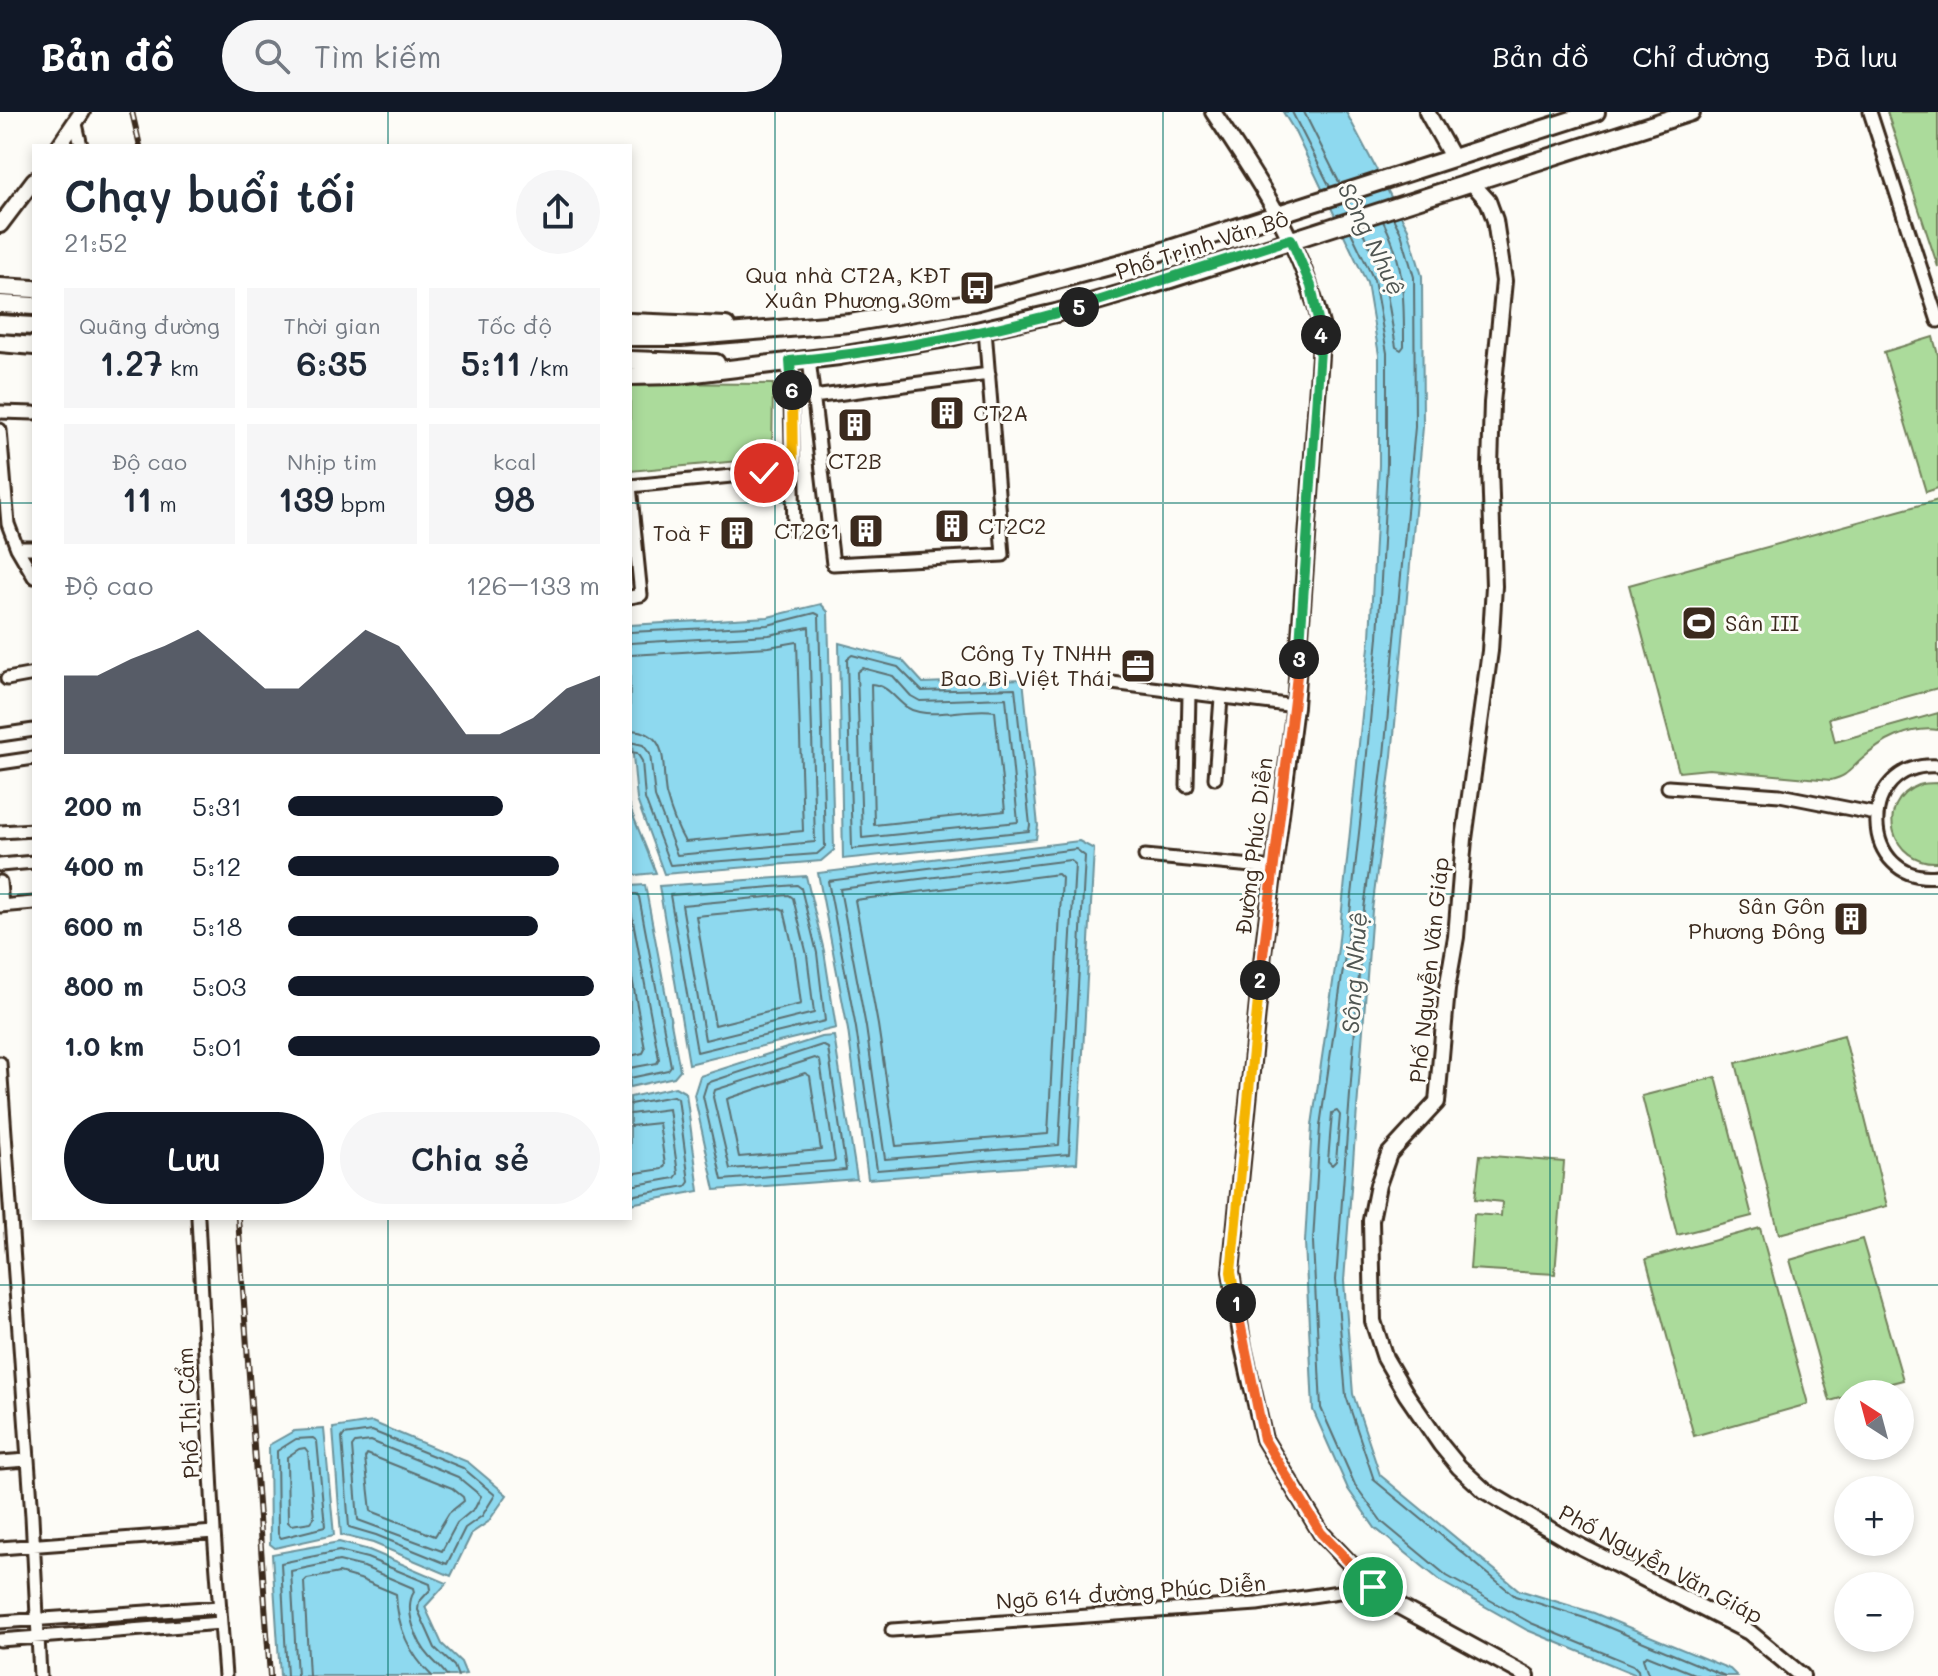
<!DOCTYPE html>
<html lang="vi">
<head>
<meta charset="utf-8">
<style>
	body { margin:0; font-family:Mali,sans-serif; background:#f6f6f7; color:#1f2937; height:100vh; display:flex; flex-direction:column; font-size:30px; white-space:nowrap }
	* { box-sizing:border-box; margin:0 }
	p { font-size:26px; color:#747a83 }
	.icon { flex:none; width:44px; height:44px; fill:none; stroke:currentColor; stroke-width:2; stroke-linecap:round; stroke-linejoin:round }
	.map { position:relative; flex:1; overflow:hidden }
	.drawer { position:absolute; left:32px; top:32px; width:600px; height:1076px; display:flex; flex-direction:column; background:#fff; border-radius:0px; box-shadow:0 4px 12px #0003 }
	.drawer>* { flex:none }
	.needle { width:52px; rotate:324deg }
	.tools { position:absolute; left:1834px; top:1268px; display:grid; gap:16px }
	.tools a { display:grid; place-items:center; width:80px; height:80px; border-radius:50%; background:#fff; box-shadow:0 4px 12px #0003; font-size:40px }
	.pin { position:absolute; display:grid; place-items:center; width:68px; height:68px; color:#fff; margin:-34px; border:4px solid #fff; border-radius:50%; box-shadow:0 2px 8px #0007 }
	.km { position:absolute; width:40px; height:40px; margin:-20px; border-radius:50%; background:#222; color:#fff; font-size:22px; line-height:40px; text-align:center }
	.round { display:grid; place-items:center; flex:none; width:84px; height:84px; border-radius:42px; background:#f6f6f7 }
	.head { display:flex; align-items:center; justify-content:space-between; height:136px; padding:0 32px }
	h1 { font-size:44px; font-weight:600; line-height:60px }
	.stats { display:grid; grid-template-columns:repeat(3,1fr); gap:12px; height:136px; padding:8px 32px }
	.stats div { display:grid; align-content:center; border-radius:0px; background:#f6f6f7; text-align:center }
	.stats b { font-size:34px; font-weight:600 }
	.stats small { font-size:22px; font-weight:400 }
	.stats p { font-size:22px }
	.chart { height:224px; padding:16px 32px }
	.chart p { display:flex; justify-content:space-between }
	.chart svg { width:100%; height:144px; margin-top:8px; fill:#111827; opacity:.7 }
	.action { display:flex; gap:16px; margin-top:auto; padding:16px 32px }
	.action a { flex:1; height:92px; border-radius:48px; background:#111827; color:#fff; font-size:32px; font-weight:600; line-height:92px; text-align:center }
	.action a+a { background:#f6f6f7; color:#1f2937 }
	ul { padding:0 32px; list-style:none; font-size:26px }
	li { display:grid; grid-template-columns:128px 96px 1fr; align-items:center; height:60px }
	li i { height:20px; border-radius:10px; background:#111827 }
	header { display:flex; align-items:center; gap:48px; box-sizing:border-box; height:112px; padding:0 40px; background:#111827; color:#fff }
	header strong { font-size:38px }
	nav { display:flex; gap:44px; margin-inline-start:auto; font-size:28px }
	.search { width:560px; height:72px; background:#f6f6f7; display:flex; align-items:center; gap:20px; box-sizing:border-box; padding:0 28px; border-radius:44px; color:#747a83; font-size:30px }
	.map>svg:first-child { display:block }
</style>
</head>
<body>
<header>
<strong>Bản đồ</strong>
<div class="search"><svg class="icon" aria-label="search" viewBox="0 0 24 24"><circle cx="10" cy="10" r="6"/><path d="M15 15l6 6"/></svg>Tìm kiếm</div>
<nav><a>Bản đồ</a><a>Chỉ đường</a><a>Đã lưu</a></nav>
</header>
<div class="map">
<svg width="1938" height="1564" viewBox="0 0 1938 1564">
	<rect width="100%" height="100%" fill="#fdfcf7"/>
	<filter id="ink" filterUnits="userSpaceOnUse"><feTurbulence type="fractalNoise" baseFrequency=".0125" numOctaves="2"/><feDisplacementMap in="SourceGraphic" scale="16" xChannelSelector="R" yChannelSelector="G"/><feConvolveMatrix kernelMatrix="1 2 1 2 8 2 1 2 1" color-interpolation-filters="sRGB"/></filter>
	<g filter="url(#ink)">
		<path fill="#abdb9b" stroke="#73825c" stroke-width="2" d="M1887,0H1938V155Z
			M1933,225L1938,243V376L1926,380L1884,240Z
			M630,271L773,272L772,346L630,359Z
			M1938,388V576L1829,606L1835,630L1938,601V618C1910,614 1882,629 1862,647C1848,659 1849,663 1831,668L1709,657L1679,660L1629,473Z
			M1938,671V750C1890,753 1874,690 1919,673C1924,671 1932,671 1938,671Z
			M1844,923L1887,1094L1779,1122L1736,951Z
			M1716,965L1752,1104L1677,1123L1642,984Z
			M1480,1043L1564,1050L1555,1162L1470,1157L1474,1102L1501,1104L1502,1090L1475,1087Z
			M1760,1116L1808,1292L1694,1324L1646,1147Z
			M1862,1127L1903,1268L1848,1282V1284L1830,1289L1790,1148Z"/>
		<path fill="#8ed9ef" stroke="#6d939b" stroke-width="2" d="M1283,0H1346L1408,117L1422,164L1423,315L1392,644L1372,798L1344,1169L1353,1282L1380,1363L1519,1478L1594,1501L1730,1557L1737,1564H1639L1527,1518L1442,1470L1375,1416L1348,1377L1313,1298L1305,1130L1312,1013L1338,836L1370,525L1379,353V243L1367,171L1294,18Z
			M821,492L828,500L834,738L821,749L664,762L637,688L630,610V513L768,505Z
			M839,531L902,548L923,571L1023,567L1038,714L1036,727L843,747Z
			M630,692V696L656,761L636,763L630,759Z
			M1079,729L1094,737L1077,1051L868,1067L848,918L818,761Z
			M806,764L824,839L836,916L689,952L659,774Z
			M645,773L680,958L674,965L630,975V774Z
			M834,924L857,1067L715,1078L694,983L700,964L821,925Z
			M675,975L686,981L699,1079L630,1092V985Z
			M372,1310L468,1350L507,1383L488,1410L472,1421L451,1464L373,1431L341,1423L333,1316Z
			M324,1317L334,1423L275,1436L270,1432L269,1333L294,1319Z
			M339,1430L369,1438L447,1471L425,1495L442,1532L461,1550L466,1562L454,1564H280L272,1442Z"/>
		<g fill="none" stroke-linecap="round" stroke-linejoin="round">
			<path stroke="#5c7072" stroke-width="2" d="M1292,0L1330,75
				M1304,0L1340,72
				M1393,106L1401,121L1414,165L1415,315L1384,643L1364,797L1336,1168L1346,1284L1374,1368L1515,1484L1591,1508L1725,1564
				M1361,116L1384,165L1396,235L1401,238L1404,234C1404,188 1405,151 1383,109
				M1351,120L1374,168L1387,241V353L1378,525L1362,694L1346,837L1320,1014L1313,1130L1321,1296L1355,1373L1382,1410L1447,1464L1531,1511L1633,1553L1638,1558L1639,1564
				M630,520L768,513L815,501L819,503L825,735L817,742L670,753L645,687L642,649L637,641L630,640
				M630,531L769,523L809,515L815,730L677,743L655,685L650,642L643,633L630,630
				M630,543L769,535L797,530L803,719L685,730C677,716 670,697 666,682C661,654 671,620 630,618
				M852,543L898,555L922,579L1015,576L1030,713L1029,719L852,737L847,547Z
				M862,556L893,564L911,584L920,589L1006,586L1018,710L862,726L857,560Z
				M871,572C893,573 898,597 919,600C943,605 970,595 995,599L1005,699L874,713Z
				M1076,737L1085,744L1069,1042L877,1058L856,916L828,769Z
				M1070,748L1075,752L1059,1033L885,1047L866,915L840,777Z
				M1058,762L1062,766L1048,1022L896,1034L878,913L855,788Z
				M797,773L801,776L817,841L825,909L697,940L670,783Z
				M630,782H637L639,785L671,954L668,958L630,966
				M789,783L793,786L807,843L814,901L705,928L682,793Z
				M630,793L659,947L657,951L630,956
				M780,796L784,798L795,845L801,892L715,913L696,804Z
				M630,855L645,937L643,941L630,944
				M822,933L828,936L846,1058L722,1068L703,984L707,971Z
				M815,946L820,949L835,1049L730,1057L713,985L715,978Z
				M805,961L810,964L821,1038L739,1045L727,987Z
				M630,992L673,984L678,986L689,1070L686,1074L630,1084
				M1337,999L1340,1003L1336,1049L1332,1053L1328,1049L1332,1001Z
				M630,1002L669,997L678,1062L675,1066L630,1074
				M630,1014L659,1011L665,1053L662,1057L630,1062
				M372,1319L463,1356L495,1383L482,1404L465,1416L447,1452L376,1423L349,1415L342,1326L344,1323Z
				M313,1326L317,1329L325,1415L281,1426L278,1422L277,1339L296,1327Z
				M371,1329L458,1365L481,1384L475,1396L457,1411L442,1439L358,1408L352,1335L355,1331Z
				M305,1336L308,1340L314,1406L311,1410L291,1413L288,1410L287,1345L299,1337Z
				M367,1342L452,1376L463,1385L464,1389L449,1401L435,1424L371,1399L365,1346Z
				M287,1564L281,1451L339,1439L367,1446L430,1472L431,1477L419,1490L418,1498L435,1536L454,1554L458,1564
				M297,1564L291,1459L339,1449L364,1455L413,1476L414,1480C403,1497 417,1531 430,1545C436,1552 443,1557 447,1564
				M309,1564L304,1470L307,1467L339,1461L360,1467L396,1482C397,1513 409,1542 432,1564
				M1649,1564L1643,1547L1647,1543L1699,1564"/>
			<defs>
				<path id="minor" d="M1870,0L1938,209
					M76,12L81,34
					M809,247L833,452L1003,443L985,218
					M790,249L794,418
					M813,285L989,262
					M0,300L34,301
					M0,318L8,412L17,436L34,465
					M630,374L793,358
					M17,436H34
					M630,485L641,483L630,374
					M7,567L34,562
					M1112,571L1295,594
					M0,623L34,618
					M0,651L34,646
					M1938,654C1854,648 1859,774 1938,764
					M1215,666L1221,586
					M1187,674L1189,582
					M1668,675L1780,683L1876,702
					M0,720L34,718
					M1145,744L1274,756
					M0,753L34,750
					M0,770L2,794
					M0,794L34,791
					M0,951L32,1404L40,1564
					M198,1106L214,1420L225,1564
					M0,1350L27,1348
					M0,1436L214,1420
					M0,1510L220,1495
					M892,1518L1257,1492L1373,1475
					M0,1528L221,1511"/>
				<path id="tertiary" d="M1213,0C1262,74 1300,128 1322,216L1295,594L1263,841L1231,1160L1243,1235L1264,1327L1321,1421L1382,1485L1527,1564
					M1427,0L1452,45
					M59,34L82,0
					M1471,70L1488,89L1495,108L1504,169L1492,291L1490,355L1494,474L1490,539L1464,727L1456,825L1447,877L1437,990L1389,1042L1378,1073L1371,1108L1373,1209L1385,1246L1406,1282L1441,1333L1459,1355L1485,1379L1568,1428L1749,1520L1802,1564
					M0,113L34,68"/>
				<path id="secondary" d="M0,175L34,177
					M0,192L34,194
					M630,210L726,214
					M0,212L34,214
					M630,225H681L850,211L974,190L1151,143L1596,0
					M0,231L34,234
					M630,248L716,251
					M630,264L678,263L839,244L941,227L1056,201L1152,173L1691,0"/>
			</defs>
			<use href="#minor" stroke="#3b2a1e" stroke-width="17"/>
			<use href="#tertiary" stroke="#3b2a1e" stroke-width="20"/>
			<use href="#secondary" stroke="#3b2a1e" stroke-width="22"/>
			<use href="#minor" stroke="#fdfcf7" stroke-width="11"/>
			<use href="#tertiary" stroke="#fdfcf7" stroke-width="14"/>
			<use href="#secondary" stroke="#fdfcf7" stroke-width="16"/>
			<defs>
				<path id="rail" d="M132,0L140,34
					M238,1106L270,1564"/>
			</defs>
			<use href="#rail" stroke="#3b2a1e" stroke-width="6"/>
			<use href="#rail" stroke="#fdfcf7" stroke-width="3" stroke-dasharray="9" stroke-linecap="butt"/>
		</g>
	</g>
	<g fill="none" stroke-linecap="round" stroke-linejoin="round" filter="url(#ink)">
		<defs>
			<path id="split-1" d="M1236,1191L1264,1327L1321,1421L1373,1475"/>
			<path id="split-2" d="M1236,1191L1231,1160L1260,868"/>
			<path id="split-3" d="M1260,868L1299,547"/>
			<path id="split-4" d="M1299,547L1321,223"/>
			<path id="split-5" d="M1079,195L1291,127L1311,174L1321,223"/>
			<path id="split-6" d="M792,278L790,249C888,239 985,222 1079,195"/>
			<path id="split-7" d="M764,361L793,358L792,278"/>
		</defs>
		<use href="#split-1" stroke="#fff" stroke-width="16"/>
		<use href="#split-2" stroke="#fff" stroke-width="16"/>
		<use href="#split-3" stroke="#fff" stroke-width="16"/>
		<use href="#split-4" stroke="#fff" stroke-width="16"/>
		<use href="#split-5" stroke="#fff" stroke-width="16"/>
		<use href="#split-6" stroke="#fff" stroke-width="16"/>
		<use href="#split-7" stroke="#fff" stroke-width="16"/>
		<use href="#split-1" stroke="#f0652b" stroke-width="10"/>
		<use href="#split-2" stroke="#f5b400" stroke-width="10"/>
		<use href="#split-3" stroke="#f0652b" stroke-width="10"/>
		<use href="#split-4" stroke="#22a559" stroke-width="10"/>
		<use href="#split-5" stroke="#22a559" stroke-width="10"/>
		<use href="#split-6" stroke="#22a559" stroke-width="10"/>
		<use href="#split-7" stroke="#f5b400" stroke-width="10"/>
	</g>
	<path fill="none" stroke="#0f766e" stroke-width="2" stroke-opacity="0.55" d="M388,0V34M775,0V1564M1163,0V1564M1550,0V1564M0,391H34M630,391H1938M0,782H34M630,782H1938M388,1106V1564M0,1173H1938"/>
	<defs>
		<symbol id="bus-square" viewBox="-11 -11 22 22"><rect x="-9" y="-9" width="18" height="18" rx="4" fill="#3b2a1e" stroke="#fdfcf7"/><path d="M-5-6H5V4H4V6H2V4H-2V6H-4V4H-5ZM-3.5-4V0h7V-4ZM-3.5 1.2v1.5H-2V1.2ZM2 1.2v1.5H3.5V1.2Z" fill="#fff"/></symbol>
		<symbol id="building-square" viewBox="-11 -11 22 22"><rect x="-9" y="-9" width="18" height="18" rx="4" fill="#3b2a1e" stroke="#fdfcf7"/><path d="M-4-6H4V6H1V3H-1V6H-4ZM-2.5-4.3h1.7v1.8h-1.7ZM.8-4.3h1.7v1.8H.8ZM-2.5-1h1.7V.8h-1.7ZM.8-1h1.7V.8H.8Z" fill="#fff"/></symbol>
		<symbol id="stadium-square" viewBox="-11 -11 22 22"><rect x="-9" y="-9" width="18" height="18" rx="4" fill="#3b2a1e" stroke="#fdfcf7"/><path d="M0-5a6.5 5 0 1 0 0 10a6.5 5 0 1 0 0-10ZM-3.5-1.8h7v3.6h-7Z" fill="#fff"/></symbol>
		<symbol id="office-square" viewBox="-11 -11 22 22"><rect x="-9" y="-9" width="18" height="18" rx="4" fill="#3b2a1e" stroke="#fdfcf7"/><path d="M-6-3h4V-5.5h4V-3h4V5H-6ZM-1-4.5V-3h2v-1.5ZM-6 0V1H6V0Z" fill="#fff"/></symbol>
	</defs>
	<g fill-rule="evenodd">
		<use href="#bus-square" x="957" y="156" width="40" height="40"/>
		<use href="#building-square" x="927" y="281" width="40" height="40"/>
		<use href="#building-square" x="835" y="293" width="40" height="40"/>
		<use href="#building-square" x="932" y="394" width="40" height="40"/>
		<use href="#building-square" x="846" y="399" width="40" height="40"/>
		<use href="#building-square" x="717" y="401" width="40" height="40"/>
		<use href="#stadium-square" x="1679" y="491" width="40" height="40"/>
		<use href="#office-square" x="1118" y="534" width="40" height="40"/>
		<use href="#building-square" x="1831" y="787" width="40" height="40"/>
	</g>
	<g text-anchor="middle" stroke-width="6" stroke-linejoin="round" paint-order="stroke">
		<g font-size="22" fill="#3b2a1e" stroke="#fdfcf7">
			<text transform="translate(1202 133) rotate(-18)" y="8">Phố Trịnh Văn Bô</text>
			<text transform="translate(1254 734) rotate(-83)" y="8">Đường Phúc Diễn</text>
			<text transform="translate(1429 858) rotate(-84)" y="8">Phố Nguyễn Văn Giáp</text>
			<text transform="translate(188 1301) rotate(-93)" y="8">Phố Thị Cẩm</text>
			<text transform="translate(1661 1452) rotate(28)" y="8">Phố Nguyễn Văn Giáp</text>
			<text transform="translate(1131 1480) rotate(-4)" y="8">Ngõ 614 đường Phúc Diễn</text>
		</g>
		<g font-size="22" fill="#3b2a1e" stroke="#fdfcf7" text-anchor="end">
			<text x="951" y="171">Qua nhà CT2A, KĐT<tspan x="951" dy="25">Xuân Phương 30m</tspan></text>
			<text x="973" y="309" text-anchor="start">CT2A</text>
			<text x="855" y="357" text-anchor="middle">CT2B</text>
			<text x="978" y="422" text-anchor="start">CT2C2</text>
			<text x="840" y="427">CT2C1</text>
			<text x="711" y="429">Toà F</text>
			<text x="1725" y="519" text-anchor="start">Sân III</text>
			<text x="1112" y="549">Công Ty TNHH<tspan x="1112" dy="25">Bao Bì Việt Thái</tspan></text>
			<text x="1825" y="802">Sân Gôn<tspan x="1825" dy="25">Phương Đông</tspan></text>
		</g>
		<g font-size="24" font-style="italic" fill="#505652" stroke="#fdfcf7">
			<text transform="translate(1371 127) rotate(64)" y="8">Sông Nhuệ</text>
			<text transform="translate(1355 861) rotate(-86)" y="8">Sông Nhuệ</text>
		</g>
	</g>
</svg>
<div class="tools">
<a><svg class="needle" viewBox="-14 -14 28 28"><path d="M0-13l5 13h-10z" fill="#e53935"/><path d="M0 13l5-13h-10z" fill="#747a83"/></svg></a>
<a>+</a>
<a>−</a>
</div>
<div class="pin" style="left:1373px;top:1475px;background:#1e9e55"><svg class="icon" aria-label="arrive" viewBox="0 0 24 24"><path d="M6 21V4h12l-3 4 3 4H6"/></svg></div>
<div class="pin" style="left:764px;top:361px;background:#d93025"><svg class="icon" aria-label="check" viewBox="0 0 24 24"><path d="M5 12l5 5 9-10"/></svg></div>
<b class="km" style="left:1236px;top:1191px">1</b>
<b class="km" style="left:1260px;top:868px">2</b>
<b class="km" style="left:1299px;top:547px">3</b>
<b class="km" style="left:1321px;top:223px">4</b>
<b class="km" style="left:1079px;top:195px">5</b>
<b class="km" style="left:792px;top:278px">6</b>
<section class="drawer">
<div class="head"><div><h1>Chạy buổi tối</h1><p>21:52</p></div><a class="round"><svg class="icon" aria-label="share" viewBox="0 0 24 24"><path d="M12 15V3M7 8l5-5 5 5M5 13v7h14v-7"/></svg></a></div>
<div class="stats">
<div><p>Quãng đường</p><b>1.27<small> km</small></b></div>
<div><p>Thời gian</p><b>6:35</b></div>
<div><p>Tốc độ</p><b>5:11<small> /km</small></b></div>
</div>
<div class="stats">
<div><p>Độ cao</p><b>11<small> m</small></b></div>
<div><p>Nhịp tim</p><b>139<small> bpm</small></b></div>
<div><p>kcal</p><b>98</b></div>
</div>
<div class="chart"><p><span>Độ cao</span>126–133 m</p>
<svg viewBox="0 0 160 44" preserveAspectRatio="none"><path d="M0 44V20L10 20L20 15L30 11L40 6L50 15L60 24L70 24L80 15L90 6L100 11L110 24L120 38L130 38L140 33L150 24L160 20V44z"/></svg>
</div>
<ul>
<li><b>200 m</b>5:31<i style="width:69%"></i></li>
<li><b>400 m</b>5:12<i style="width:87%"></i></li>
<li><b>600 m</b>5:18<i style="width:80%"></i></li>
<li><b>800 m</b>5:03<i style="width:98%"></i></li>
<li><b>1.0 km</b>5:01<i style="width:100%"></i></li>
</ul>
<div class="action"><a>Lưu</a><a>Chia sẻ</a></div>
</section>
</div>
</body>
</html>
